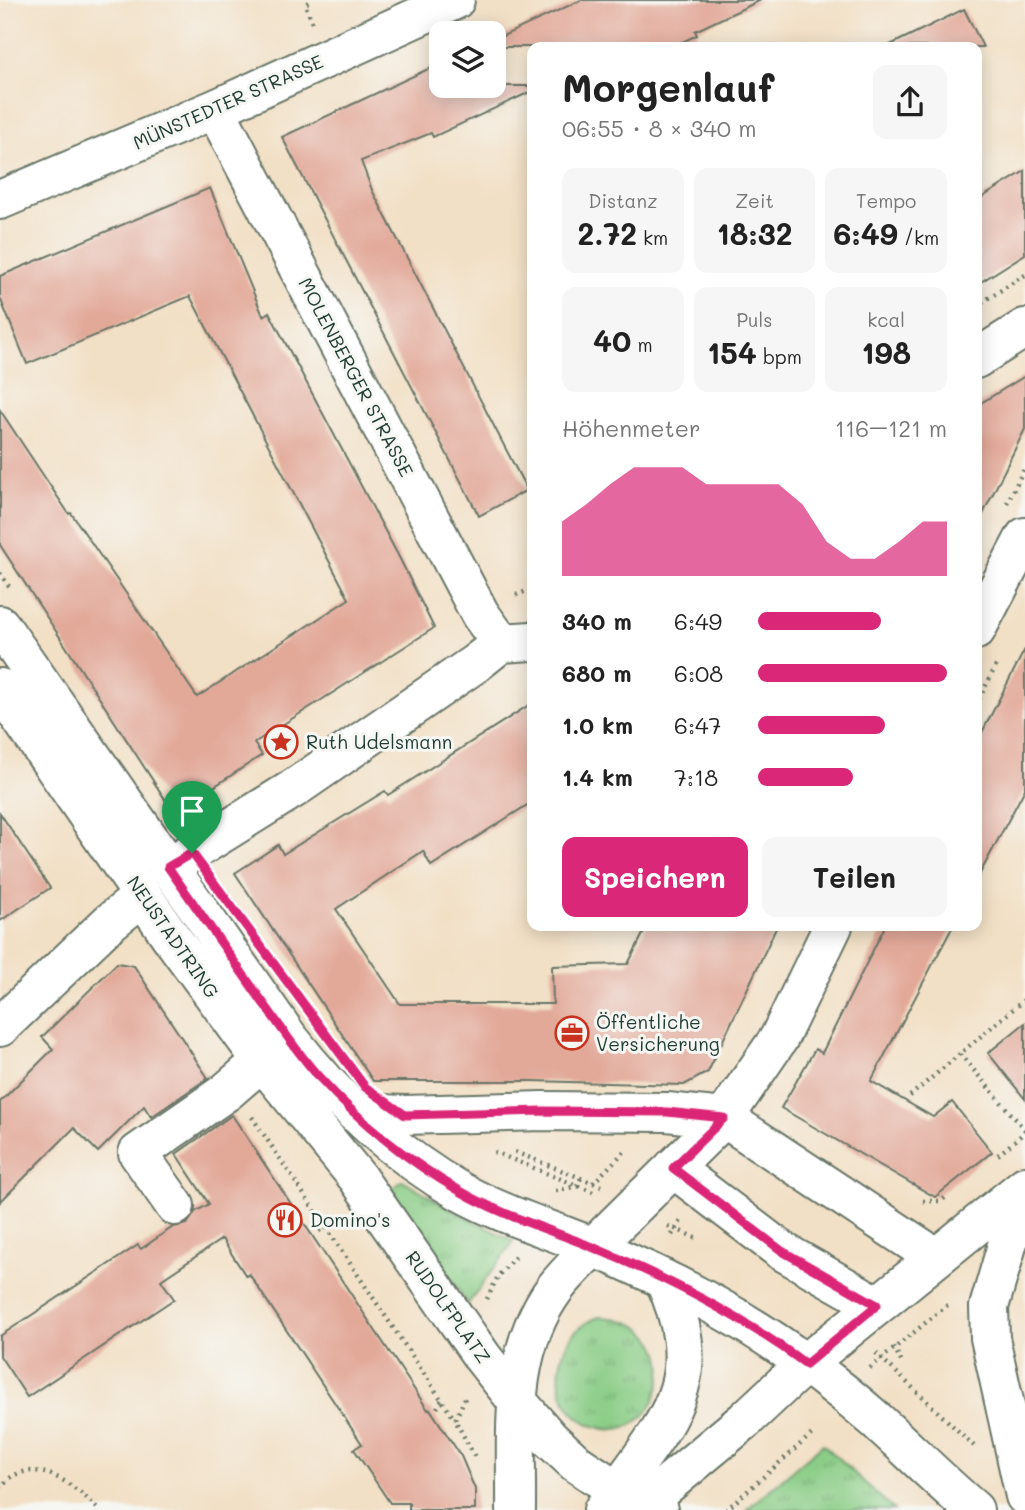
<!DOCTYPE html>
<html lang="de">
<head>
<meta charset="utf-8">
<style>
	body { margin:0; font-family:Mali,sans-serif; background:#f6f6f6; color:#222; height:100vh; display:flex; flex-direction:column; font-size:26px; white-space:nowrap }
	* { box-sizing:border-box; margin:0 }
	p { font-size:23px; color:#767676 }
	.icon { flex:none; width:38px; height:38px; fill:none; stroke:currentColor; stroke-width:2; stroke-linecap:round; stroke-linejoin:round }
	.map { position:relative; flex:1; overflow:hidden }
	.panel { position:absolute; left:527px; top:42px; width:455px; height:889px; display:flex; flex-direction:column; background:#fff; border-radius:14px; box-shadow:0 4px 18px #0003 }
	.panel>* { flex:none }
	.buttons { position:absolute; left:429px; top:21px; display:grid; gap:14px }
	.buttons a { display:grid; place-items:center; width:77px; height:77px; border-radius:14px; background:#fff; box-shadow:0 4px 18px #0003; font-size:35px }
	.pin { position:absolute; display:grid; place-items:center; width:60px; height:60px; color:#fff; margin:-72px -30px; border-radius:50% 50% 50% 0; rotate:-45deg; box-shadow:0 0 7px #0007 }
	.pin .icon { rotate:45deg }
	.round { display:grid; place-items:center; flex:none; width:74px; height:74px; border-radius:14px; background:#f6f6f6 }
	.summary { display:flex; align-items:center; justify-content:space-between; height:119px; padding:0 35px }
	h1 { font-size:38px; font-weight:700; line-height:52px }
	.metrics { display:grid; grid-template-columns:repeat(3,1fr); gap:10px; height:119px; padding:7px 35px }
	.metrics div { display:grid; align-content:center; border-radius:14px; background:#f6f6f6; text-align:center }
	.metrics b { font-size:30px; font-weight:700 }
	.metrics small { font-size:19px; font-weight:400 }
	.metrics p { font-size:19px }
	.chart { height:196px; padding:14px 35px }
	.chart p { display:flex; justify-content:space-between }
	.chart svg { width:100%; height:126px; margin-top:7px; fill:#db2777; opacity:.7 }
	.cta { display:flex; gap:14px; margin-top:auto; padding:14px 35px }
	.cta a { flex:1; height:80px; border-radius:14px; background:#db2777; color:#fff; font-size:28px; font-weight:700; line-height:80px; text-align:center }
	.cta a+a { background:#f6f6f6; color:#222 }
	ul { padding:0 35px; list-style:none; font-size:23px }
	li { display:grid; grid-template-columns:112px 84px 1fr; align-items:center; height:52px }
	li i { height:18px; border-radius:9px; background:#db2777 }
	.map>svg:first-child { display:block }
</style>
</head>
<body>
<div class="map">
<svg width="1025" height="1510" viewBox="0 0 1025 1510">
	<defs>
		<pattern id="grass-tufts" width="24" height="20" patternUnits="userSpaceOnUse" patternTransform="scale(1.75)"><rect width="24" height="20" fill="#89cc85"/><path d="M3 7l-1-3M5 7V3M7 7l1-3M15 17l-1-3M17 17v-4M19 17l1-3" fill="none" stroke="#6fa76e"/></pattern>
	</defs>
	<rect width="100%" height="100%" fill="#f6f6f2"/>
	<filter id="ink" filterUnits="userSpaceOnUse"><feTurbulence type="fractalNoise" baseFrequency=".0143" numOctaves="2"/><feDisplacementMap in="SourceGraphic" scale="14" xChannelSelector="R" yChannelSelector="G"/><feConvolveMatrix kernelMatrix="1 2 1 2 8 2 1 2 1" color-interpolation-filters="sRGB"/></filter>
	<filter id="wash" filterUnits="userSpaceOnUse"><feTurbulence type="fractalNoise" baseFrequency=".00686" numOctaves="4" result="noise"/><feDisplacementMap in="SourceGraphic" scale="28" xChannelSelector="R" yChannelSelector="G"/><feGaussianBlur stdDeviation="1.57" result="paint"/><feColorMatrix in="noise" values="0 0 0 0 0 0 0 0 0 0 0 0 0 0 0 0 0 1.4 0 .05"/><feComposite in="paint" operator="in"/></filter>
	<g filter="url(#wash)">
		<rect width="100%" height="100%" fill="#f2e0c6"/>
		<path fill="url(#grass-tufts)" stroke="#54845c" stroke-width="2" d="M403,1180L454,1211L514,1241L468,1304L391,1189Z
			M599,1317C642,1318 672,1344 658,1390C636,1462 540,1426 563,1354C569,1335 580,1324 599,1317Z
			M823,1444L894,1510H745H746Z"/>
		<g id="blocks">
			<path fill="#e2a999" d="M581,0H761L695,31L697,35L672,47H494V40Z
				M964,9L983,47H886Z
				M441,63V86H532V91L433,137L431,133L361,161L372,190L527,490L479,516L282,137Z
				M1025,171V254L976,285V201Z
				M210,188L263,316L269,312L400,559L434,628L254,743L262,755L174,813L0,545V410L69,514L71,513L197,697L349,599L190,296L27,364L0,298V276Z
				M1025,376V429L976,528V406Z
				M1025,649V789L976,881V744Z
				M532,703V802L431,866L423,851L336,909L400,1004H553L552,966L628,964L647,926H777L708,1072L684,1085L531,1081H373L235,873L278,845L283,854L385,791L388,795Z
				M0,813L50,888L0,921Z
				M885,926H953L871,1081L933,1117L952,1102L992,1152L935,1197L781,1108L815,1049L822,1053Z
				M117,963L134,966L208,1078L151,1117L144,1106L98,1152L74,1128L0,1202V1102L53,1049L42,1037Z
				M1025,1023V1099L988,1053Z
				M232,1115L428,1410L430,1409L461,1456L475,1489V1510H409V1503H390L354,1449L362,1444L249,1274L246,1276L222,1239L161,1280L174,1299L27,1397L0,1356V1336L138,1245L141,1249L173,1227L187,1224L195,1212L209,1204L176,1154Z"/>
		</g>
	</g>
	<g filter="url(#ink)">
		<use href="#blocks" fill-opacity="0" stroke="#697667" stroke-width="2"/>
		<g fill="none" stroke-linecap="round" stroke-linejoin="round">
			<defs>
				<path id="minor" d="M215,109L480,614L501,643
					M0,200L215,109L455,0
					M976,359L1025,328
					M976,630L1025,537
					M168,867L293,789L476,663L501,643L532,641
					M0,1027L109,923L143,896
					M355,1113L405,1115L542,1111L667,1112L724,1118L935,1257
					M673,1168L782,1251L877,1305
					M1024,1187L989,1307L990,1338L1025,1496
					M175,1206L138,1153L226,1092L262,1061
					M593,1247L724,1118L779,1038L833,926
					M617,1490L662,1489L745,1420L805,1364L1025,1186"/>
				<path id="major" d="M0,625L288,1037C336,1099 392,1153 461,1192C503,1215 549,1229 593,1247C633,1264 674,1283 712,1304C771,1336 826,1376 876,1420C909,1450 940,1481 974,1510
					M0,688L171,937L262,1061L357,1177L483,1358L517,1401L550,1439L576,1463L617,1490L658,1510
					M516,1510C517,1433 507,1352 556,1287C567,1273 581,1260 593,1247
					M603,1510C662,1425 713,1387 664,1279"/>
			</defs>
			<use href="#minor" stroke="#697667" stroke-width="42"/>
			<use href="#major" stroke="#697667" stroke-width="42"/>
			<path stroke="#697667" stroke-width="4.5" stroke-dasharray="2 5" stroke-linecap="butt" d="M312,22L305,4L312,0
				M976,306L1025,275
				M1007,503L1025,467
				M0,573L10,588
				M516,595L532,589
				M976,705L998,662
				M960,1054L1025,1130
				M910,1096L1025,999
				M252,1117L455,1420
				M494,1152L593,1192
				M515,1152L601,1186
				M998,1155L1025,1132
				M593,1183L626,1150
				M556,1191L577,1186L581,1178
				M923,1201H941L945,1198
				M668,1226L699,1239
				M319,1231L330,1224
				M672,1235L681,1221
				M487,1299L498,1276L515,1257
				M894,1347L902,1363
				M876,1353L974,1446
				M870,1368L950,1303
				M465,1398L455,1420L476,1459
				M437,1408L442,1399
				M0,1488C5,1483 10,1476 17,1474C47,1462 80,1490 99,1510
				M726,1510L813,1433"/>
			<use href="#minor" stroke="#fff" stroke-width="38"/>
			<use href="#major" stroke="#fff" stroke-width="38"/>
		</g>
	</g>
	<g fill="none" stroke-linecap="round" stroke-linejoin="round" filter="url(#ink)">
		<defs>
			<path id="route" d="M192,853L365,1087L405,1115L542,1111L667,1112L724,1118L673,1168L782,1251L877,1305L806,1364C740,1315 667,1278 592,1247C548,1229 501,1215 460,1191C408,1161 360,1122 320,1078C297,1053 279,1024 259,997C229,954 198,910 168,867Z"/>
		</defs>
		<use href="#route" stroke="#fff" stroke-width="14"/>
		<use href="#route" stroke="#db2777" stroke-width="9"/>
	</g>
	<defs>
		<symbol id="sight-ring" viewBox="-11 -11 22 22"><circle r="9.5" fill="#f6f6f2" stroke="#c8321e" stroke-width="1.5"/><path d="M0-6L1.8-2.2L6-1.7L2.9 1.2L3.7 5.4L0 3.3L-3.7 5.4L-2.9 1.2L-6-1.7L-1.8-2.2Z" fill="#c8321e"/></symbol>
		<symbol id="office-ring" viewBox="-11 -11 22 22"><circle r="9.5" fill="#f6f6f2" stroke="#c8321e" stroke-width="1.5"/><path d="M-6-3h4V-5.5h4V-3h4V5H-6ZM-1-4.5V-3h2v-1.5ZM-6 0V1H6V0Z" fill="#c8321e"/></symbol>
		<symbol id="restaurant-ring" viewBox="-11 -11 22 22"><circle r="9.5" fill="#f6f6f2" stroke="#c8321e" stroke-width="1.5"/><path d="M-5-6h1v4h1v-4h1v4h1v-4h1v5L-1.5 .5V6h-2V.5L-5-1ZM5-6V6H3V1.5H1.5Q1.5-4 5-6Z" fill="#c8321e"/></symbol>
	</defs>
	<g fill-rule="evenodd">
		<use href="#sight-ring" x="262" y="723" width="38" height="38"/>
		<use href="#office-ring" x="553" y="1014" width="38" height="38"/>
		<use href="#restaurant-ring" x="266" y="1201" width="38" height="38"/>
	</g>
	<g text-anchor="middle" stroke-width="6" stroke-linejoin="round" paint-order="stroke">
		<g font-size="19" fill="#1f3d34" stroke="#f6f6f2">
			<text transform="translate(228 102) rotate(-24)" y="7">MÜNSTEDTER STRASSE</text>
			<text transform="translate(356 377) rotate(62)" y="7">MOLENBERGER STRASSE</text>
			<text transform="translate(173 937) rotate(55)" y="7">NEUSTADTRING</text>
			<text transform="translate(448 1307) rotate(55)" y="7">RUDOLFPLATZ</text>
		</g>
		<g font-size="19" fill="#1f3d34" stroke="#f6f6f2" text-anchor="start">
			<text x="306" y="749">Ruth Udelsmann</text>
			<text x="596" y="1029">Öffentliche<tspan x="596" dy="22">Versicherung</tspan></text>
			<text x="310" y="1227">Domino's</text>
		</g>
	</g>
</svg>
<div class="buttons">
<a><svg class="icon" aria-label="layers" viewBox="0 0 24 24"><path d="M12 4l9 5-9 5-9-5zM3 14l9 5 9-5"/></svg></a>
</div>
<div class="pin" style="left:192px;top:853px;background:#1e9e55"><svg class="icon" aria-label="arrive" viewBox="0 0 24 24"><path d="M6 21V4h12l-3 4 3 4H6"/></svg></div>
<section class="panel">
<div class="summary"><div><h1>Morgenlauf</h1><p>06:55 · 8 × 340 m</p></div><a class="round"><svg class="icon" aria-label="share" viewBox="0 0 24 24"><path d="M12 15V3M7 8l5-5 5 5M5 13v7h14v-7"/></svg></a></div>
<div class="metrics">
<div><p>Distanz</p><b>2.72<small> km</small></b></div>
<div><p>Zeit</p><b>18:32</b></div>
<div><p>Tempo</p><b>6:49<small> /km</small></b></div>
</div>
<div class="metrics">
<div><b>40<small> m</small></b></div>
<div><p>Puls</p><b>154<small> bpm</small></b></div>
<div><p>kcal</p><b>198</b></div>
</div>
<div class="chart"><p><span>Höhenmeter</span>116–121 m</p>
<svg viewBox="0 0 160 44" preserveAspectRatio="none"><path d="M0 44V25L10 19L20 12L30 6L40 6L50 6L60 12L70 12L80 12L90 12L100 19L110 32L120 38L130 38L140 32L150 25L160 25V44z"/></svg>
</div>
<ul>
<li><b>340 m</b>6:49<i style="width:65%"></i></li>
<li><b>680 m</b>6:08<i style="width:100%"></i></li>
<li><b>1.0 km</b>6:47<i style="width:67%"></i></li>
<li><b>1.4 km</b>7:18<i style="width:50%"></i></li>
</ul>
<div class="cta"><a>Speichern</a><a>Teilen</a></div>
</section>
</div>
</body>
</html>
